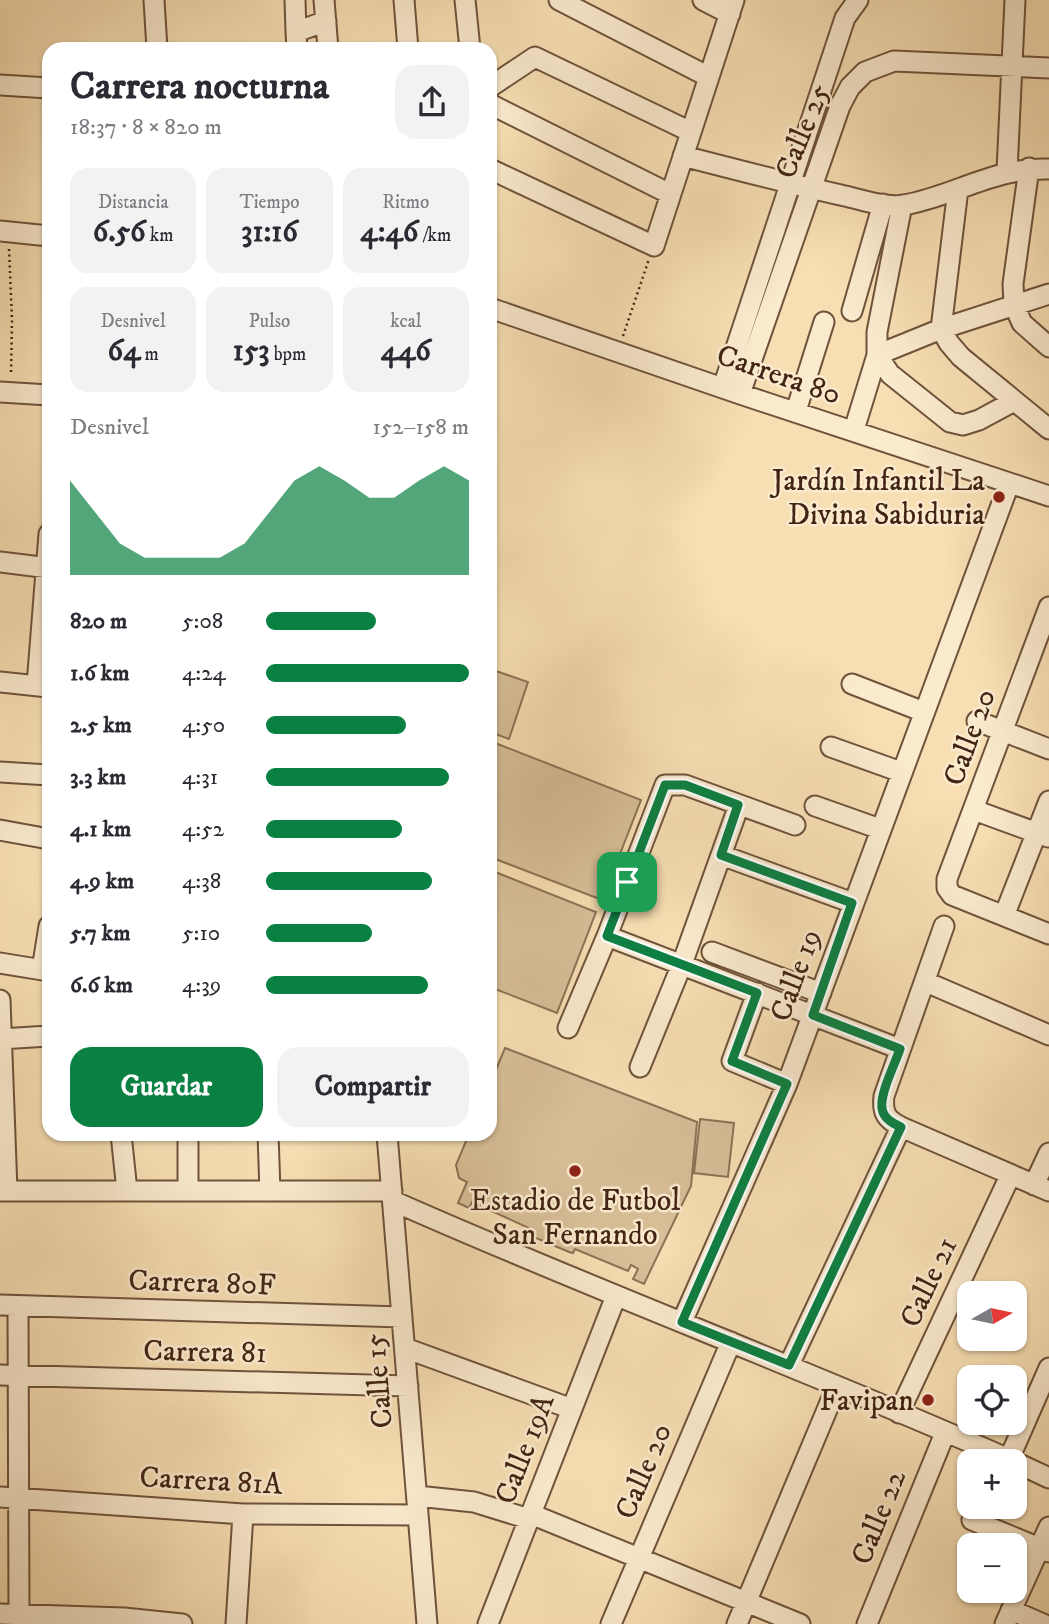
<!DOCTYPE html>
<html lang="es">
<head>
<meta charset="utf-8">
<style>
	body { margin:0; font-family:"IM FELL DW Pica",serif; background:#f2f2f3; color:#2b2b33; height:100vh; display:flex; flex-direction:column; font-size:26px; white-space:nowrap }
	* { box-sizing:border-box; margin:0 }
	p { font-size:23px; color:#7c7c81 }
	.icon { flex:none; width:38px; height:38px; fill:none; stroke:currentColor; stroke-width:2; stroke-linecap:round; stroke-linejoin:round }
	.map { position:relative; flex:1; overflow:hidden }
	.sheet { position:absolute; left:42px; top:42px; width:455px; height:1099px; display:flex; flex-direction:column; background:#fff; border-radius:21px; box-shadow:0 2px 5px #0004 }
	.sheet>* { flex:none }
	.needle { width:46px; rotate:81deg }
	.fabs { position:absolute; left:957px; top:1281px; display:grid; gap:14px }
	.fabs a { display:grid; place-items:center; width:70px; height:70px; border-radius:14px; background:#fff; box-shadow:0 2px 5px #0004; font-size:35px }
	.pin { position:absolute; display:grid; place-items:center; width:60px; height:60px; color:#fff; margin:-30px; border-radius:14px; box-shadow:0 4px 10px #0006 }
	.round { display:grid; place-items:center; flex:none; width:74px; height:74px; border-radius:21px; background:#f2f2f3 }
	.summary { display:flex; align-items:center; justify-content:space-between; height:119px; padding:0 28px }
	h1 { font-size:38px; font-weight:700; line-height:52px }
	.figures { display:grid; grid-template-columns:repeat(3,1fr); gap:10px; height:119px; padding:7px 28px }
	.figures div { display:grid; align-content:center; border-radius:18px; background:#f2f2f3; text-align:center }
	.figures b { font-size:30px; font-weight:700 }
	.figures small { font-size:19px; font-weight:400 }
	.figures p { font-size:19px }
	.chart { height:196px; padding:14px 28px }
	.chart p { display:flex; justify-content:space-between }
	.chart svg { width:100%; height:126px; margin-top:7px; fill:#0b8043; opacity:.7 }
	.cta { display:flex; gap:14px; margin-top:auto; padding:14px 28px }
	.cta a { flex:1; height:80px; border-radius:21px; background:#0b8043; color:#fff; font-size:28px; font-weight:700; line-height:80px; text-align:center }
	.cta a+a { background:#f2f2f3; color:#2b2b33 }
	ul { padding:0 28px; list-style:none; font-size:23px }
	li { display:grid; grid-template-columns:112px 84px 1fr; align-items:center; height:52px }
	li i { height:18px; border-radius:9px; background:#0b8043 }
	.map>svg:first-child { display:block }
</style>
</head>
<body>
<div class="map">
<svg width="1049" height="1624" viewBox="0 0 1049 1624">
	<rect width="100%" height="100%" fill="#f7dfb3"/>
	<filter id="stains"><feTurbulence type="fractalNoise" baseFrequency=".00286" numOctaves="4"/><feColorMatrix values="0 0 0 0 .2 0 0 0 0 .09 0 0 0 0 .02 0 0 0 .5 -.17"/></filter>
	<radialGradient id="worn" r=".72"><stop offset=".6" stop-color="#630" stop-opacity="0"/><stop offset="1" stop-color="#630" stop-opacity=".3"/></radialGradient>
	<path fill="#d8bf98" stroke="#8d7256" stroke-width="2" d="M490,669L528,682L509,739L490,732Z
		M490,741L641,800L602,900L490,857Z
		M490,870L596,912L557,1013L490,987Z
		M505,1048L697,1122L691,1186L644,1284L633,1279L638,1269L631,1265L628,1271L575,1249L573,1253L569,1252L529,1235L531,1229L474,1203L472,1202L469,1208L458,1203L467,1182L459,1178L456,1165L469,1134H490V1084Z
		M700,1119L734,1123L728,1177L694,1173Z"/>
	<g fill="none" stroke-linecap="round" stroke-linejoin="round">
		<defs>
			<path id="minor" d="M154,0L157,49
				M295,0L296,32
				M324,0L328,49
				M404,0L408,49
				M465,0L470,49
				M559,0L709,77
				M703,0L730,14
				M297,49L296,32L326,21
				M0,85L49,88
				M490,87L535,57L691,132
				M490,104L670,194
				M683,156C737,170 791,184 845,196C863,200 885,208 904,205C955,196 994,167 1049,169
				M1029,168L1013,284L1014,305L1022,323L1049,347
				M490,169L654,246L734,0
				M1007,171L1015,0
				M958,189L941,329L949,343L961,357L1049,429
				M0,231L49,236
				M490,308L740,394L1049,496
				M852,311L883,204
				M877,355L941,329L1049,294
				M877,355L890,374L950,422L963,425L979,420L1014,401
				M723,387L845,18L858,0
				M0,392L49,395
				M740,394L840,106L850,87L865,72L894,61L1049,68
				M796,411L824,322
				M854,430L877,355V332L902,205
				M0,562L49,568
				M1049,607L947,879V888L952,895L1049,934
				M0,682L48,687
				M852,684L924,712
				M37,685L49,534
				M977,721L1049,749
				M831,747L901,772
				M0,772L49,775
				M815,806L880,829
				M974,810L1048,837
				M0,830L49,839
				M721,855L853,903
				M1004,916L1049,801
				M944,926L884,1096C882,1113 886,1119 901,1127L1049,1191
				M607,936L900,1049
				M712,952L821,993
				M0,963L49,971
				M42,970L49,926
				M926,982L1049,1035
				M757,993L732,1061L787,1084
				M0,1000L7,1191
				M568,1028L607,936L665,785H685L795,825
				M0,1039L49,1036
				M640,1067L682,964L739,805
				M121,1134L127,1191
				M268,1134L270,1191
				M387,1134L427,1624
				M1034,1185L1049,1153
				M0,1191H392
				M188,1191V1134
				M393,1201C598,1292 808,1370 1013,1461
				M0,1305L402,1317
				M18,1306L19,1614
				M682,1322L787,1084L1009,484
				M405,1348L572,1409
				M789,1365L901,1127
				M0,1375L408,1386
				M899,1413L1010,1176
				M1009,1459L1049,1368
				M1015,1462L1049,1478
				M417,1496L474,1502L529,1519
				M0,1497L243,1514L418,1515
				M531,1514L800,1624
				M972,1520L1049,1552
				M1011,1610L1043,1624
				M0,1614L124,1618L182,1624
				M236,1624L243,1514
				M488,1624L616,1296
				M611,1624L731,1342
				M737,1624L837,1386
				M867,1624L945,1433
				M1005,1624L1049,1527"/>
		</defs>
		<use href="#minor" stroke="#6f533c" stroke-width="23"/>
		<path stroke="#422414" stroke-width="2.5" stroke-dasharray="2 3.5" stroke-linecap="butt" d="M9,249L12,319L11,375
			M623,336L649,259"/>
		<use href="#minor" stroke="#faeace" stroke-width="19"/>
	</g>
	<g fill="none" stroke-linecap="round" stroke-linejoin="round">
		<defs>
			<path id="route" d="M665,785H685L738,805L721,855L852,903L813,1015L900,1049C895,1064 880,1093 882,1108C883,1118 892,1123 901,1127L789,1365L682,1322L787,1084L732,1061L757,993L607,936Z"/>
		</defs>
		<use href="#route" stroke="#fff" stroke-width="14"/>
		<use href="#route" stroke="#0b8043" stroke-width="9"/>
	</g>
	<g fill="#8f2418" stroke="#faeace" stroke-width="2.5">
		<circle cx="999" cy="497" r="7"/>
		<circle cx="575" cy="1171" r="7"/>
		<circle cx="928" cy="1400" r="7"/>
	</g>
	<g text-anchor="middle" stroke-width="5" stroke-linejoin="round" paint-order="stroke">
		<g font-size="30" fill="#422414" stroke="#faeace">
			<text transform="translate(802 131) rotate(-68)" y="10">Calle 25</text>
			<text transform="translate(779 374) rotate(19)" y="10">Carrera 80</text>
			<text transform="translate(969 737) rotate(-70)" y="10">Calle 20</text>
			<text transform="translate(795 975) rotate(-70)" y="10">Calle 19</text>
			<text transform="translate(202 1282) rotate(2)" y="10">Carrera 80F</text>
			<text transform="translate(928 1282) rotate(-65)" y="10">Calle 21</text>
			<text transform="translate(205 1351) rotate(1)" y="10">Carrera 81</text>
			<text transform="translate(378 1381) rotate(-95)" y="10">Calle 15</text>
			<text transform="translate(524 1449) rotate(-69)" y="10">Calle 19A</text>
			<text transform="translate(643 1471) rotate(-67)" y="10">Calle 20</text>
			<text transform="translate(211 1480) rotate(3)" y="10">Carrera 81A</text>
			<text transform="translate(878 1517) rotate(-68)" y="10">Calle 22</text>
		</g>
		<g font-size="30" fill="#422414" stroke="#faeace" text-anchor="end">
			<text x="985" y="490">Jardín Infantil La<tspan x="985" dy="34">Divina Sabiduria</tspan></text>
			<text x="575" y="1210" text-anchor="middle">Estadio de Futbol<tspan x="575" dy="34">San Fernando</tspan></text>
			<text x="914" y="1410">Favipan</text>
		</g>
	</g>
	<rect width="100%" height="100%" filter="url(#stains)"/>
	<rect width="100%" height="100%" fill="url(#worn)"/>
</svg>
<div class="fabs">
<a><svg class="needle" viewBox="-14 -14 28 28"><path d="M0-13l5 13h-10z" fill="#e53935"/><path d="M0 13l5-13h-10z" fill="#7c7c81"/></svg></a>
<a><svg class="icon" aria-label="locate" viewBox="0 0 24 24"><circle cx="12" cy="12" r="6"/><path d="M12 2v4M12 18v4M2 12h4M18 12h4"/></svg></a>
<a>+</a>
<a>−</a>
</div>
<div class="pin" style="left:627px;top:882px;background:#1e9e55"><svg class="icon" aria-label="arrive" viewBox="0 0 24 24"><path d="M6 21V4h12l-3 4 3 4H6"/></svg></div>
<section class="sheet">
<div class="summary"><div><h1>Carrera nocturna</h1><p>18:37 · 8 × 820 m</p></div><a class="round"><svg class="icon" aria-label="share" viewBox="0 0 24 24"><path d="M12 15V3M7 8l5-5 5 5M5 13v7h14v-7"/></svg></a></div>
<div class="figures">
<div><p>Distancia</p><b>6.56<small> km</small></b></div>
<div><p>Tiempo</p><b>31:16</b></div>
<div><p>Ritmo</p><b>4:46<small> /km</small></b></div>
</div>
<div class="figures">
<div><p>Desnivel</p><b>64<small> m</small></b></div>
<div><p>Pulso</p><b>153<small> bpm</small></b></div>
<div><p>kcal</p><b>446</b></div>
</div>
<div class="chart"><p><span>Desnivel</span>152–158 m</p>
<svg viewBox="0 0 160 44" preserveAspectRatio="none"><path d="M0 44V11L10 22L20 33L30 38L40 38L50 38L60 38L70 33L80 22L90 11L100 6L110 11L120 17L130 17L140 11L150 6L160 11V44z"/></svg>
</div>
<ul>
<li><b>820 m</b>5:08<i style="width:54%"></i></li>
<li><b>1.6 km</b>4:24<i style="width:100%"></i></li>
<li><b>2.5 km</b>4:50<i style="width:69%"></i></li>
<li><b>3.3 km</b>4:31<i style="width:90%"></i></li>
<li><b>4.1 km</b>4:52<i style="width:67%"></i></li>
<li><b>4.9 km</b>4:38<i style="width:82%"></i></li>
<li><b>5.7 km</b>5:10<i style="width:52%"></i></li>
<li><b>6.6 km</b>4:39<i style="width:80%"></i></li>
</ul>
<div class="cta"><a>Guardar</a><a>Compartir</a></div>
</section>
</div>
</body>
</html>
